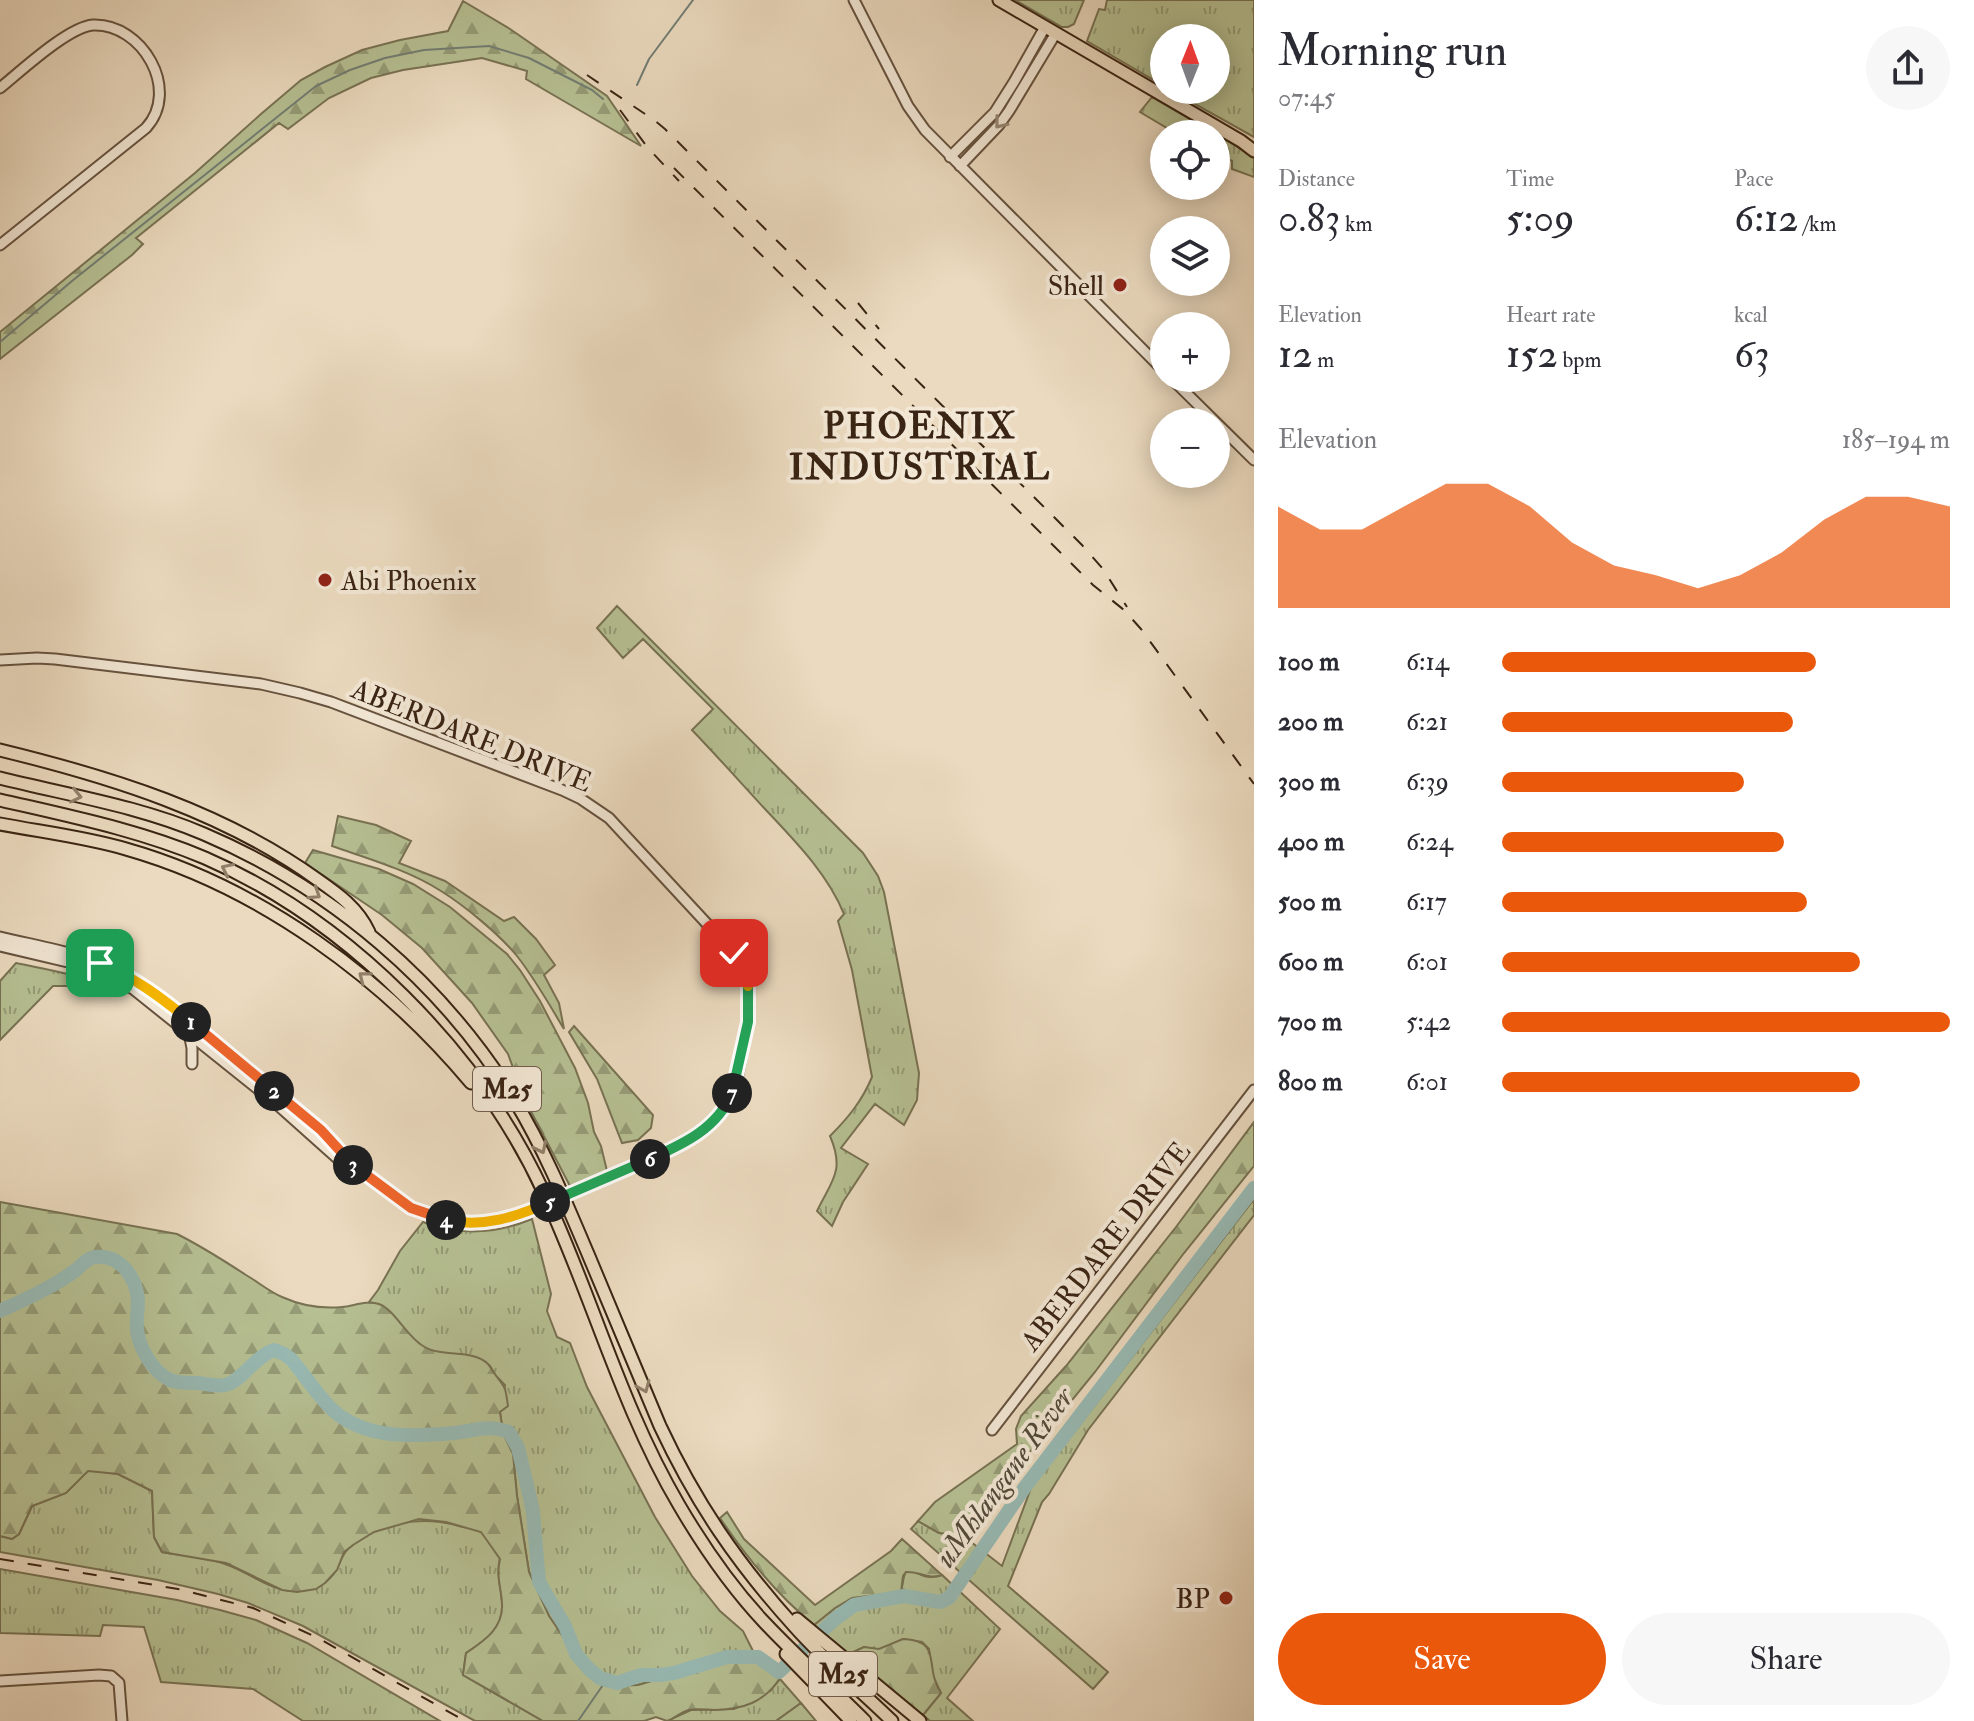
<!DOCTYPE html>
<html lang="en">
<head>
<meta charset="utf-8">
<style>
	body { margin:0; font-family:"IM FELL Double Pica",serif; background:#f7f7f7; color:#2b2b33; height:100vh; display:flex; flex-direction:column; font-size:30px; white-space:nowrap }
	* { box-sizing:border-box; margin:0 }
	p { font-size:26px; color:#7c7c81 }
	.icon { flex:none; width:44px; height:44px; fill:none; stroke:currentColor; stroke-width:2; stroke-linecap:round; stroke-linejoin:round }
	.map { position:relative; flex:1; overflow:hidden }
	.panel { display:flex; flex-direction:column; background:#fff; width:720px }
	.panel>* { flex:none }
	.needle { width:52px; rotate:1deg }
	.tools { position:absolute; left:1150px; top:24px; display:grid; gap:16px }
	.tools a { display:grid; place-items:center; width:80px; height:80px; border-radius:50%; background:#fff; box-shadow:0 4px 20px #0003; font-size:40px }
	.pin { position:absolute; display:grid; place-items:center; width:68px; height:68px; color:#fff; margin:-34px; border-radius:16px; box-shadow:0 4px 12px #0006 }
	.km { position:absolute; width:40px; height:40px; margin:-20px; border-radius:50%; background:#222; color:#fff; font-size:22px; line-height:40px; text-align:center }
	.round { display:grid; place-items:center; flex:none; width:84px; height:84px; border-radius:42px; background:#f7f7f7 }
	.headline { display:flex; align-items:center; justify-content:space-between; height:136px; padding:0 24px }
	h1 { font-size:44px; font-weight:600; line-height:60px }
	.stats { display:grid; grid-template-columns:repeat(3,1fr); gap:12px; height:136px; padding:8px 24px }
	.stats div { display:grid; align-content:center }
	.stats b { font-size:40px; font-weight:600 }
	.stats small { font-size:22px; font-weight:400 }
	.stats p { font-size:22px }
	.chart { height:224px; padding:16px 24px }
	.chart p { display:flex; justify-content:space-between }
	.chart svg { width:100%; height:144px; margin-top:8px; fill:#ea580c; opacity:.7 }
	.button { display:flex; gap:16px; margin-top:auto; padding:16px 24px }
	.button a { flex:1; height:92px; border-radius:48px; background:#ea580c; color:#fff; font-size:32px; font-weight:600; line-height:92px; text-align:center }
	.button a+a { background:#f7f7f7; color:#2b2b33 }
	ul { padding:0 24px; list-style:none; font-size:26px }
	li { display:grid; grid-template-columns:128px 96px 1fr; align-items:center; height:60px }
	li i { height:20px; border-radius:10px; background:#ea580c }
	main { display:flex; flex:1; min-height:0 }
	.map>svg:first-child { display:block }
</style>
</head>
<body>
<main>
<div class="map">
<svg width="1254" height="1721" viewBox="0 0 1254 1721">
	<defs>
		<pattern id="grass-tufts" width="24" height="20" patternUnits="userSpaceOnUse" patternTransform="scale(2)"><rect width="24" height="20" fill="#b6c093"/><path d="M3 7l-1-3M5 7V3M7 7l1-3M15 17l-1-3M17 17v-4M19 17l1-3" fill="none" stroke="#959c77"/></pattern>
		<pattern id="forest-firs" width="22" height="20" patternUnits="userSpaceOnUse" patternTransform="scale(2)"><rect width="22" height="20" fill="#b6c093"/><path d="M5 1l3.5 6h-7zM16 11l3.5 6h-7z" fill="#959c77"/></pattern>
	</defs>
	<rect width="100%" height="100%" fill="#ebdabf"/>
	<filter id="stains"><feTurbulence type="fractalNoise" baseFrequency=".0025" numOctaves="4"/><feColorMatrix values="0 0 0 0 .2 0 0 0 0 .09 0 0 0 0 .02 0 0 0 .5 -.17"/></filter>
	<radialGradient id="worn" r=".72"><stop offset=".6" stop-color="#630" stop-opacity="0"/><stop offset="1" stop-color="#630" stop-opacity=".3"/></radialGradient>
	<path fill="url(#grass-tufts)" stroke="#787253" stroke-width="2" d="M1015,0H1084L1074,24L1068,27H1062Z
		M1107,0H1254V137L1170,90H1216V38H1164V86L1087,41L1099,9L1105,10Z
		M1152,97L1215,134H1177L1140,112Z
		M1216,134L1254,157V177L1232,169V161L1216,154Z
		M617,606L863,853L878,876L884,892L919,1073L917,1100L904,1125L875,1104L841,1148L868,1164L843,1202L832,1226L817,1211C832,1180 845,1171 830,1136C848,1118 862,1101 872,1077L852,970L838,921L844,914C827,873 795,841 765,809C741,783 717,756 692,730L713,709L643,639L623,658L597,628Z
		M16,963C48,970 84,974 112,993L78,986H53L0,1040V981Z
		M1254,1199V1215L1088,1430L1049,1494L1042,1502L1008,1586L1108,1672L1093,1689L911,1529L918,1521L939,1533L962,1535L1002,1566L1031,1488Z
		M532,1219L551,1294L547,1311L557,1337L570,1343L587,1387L655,1517L692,1576L720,1611L743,1631L758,1661L727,1659L638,1685L612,1686L598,1682L582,1669L572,1657L566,1641L549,1616L529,1572L517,1496L513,1454L503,1433L500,1412L505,1385C502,1382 499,1379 496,1376C493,1372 492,1368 489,1365C473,1351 440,1358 422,1346C401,1332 395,1307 369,1302L378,1290L400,1251L423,1222C460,1236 496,1234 532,1219Z
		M88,1470L118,1474L152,1491L154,1537L162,1552C183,1556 208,1557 228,1565C250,1573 272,1592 296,1591C314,1591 328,1584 337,1569C341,1561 342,1554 349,1548C379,1522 422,1515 459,1526C466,1528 477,1529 482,1533C489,1539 494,1551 500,1558C496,1576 501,1587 502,1603C504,1628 485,1641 466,1653L463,1675L543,1721H475L303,1626L248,1603L218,1594L158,1580L0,1552V1536L12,1539L19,1534L32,1506L66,1493Z
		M0,1569L177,1600L220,1610L256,1620L307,1643L440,1721H303L253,1689L161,1682L144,1627L103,1625L100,1636L0,1633Z
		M914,1571C923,1577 931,1579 942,1575L1000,1629L947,1698L973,1721H930L923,1715L941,1693L933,1676L929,1649L922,1642L903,1639L879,1650L864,1647L849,1654L814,1625L835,1608L852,1598L900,1592C904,1585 902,1578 906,1572Z
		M780,1679L801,1703L776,1721H667L691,1710L734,1709L770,1691Z"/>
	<path fill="url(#forest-firs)" stroke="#787253" stroke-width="2" d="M463,1L510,29L607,96L641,146L526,79L527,71L482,58L403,70L371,78L329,98L288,129L279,123L136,238L143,244L132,255L0,359V332L195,173L261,114L301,80L325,67L362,50L400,40L448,31Z
		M338,816L376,825L411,841L399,863L445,881L504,921L514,917L536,939L555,965L544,975L559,1003L564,1029C549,1004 535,979 517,956C499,934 465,906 441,891C408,870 369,859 332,846Z
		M313,850L379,869L413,884L450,907L507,954L520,970L540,1001L575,1068L588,1103L594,1132L601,1146L607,1171L570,1186L525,1100L508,1054L472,1003L422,948L382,915L305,863Z
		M574,1026L653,1115L651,1128L638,1140L622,1143L597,1079L569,1032Z
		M1254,1122V1166L1184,1253L1095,1372L962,1535L939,1533L918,1521L935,1502L1017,1444L1016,1429L1021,1416L1066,1366L1176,1227Z
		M0,1202L177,1234C201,1246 223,1260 246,1275C258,1282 270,1292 282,1297C302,1306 321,1309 342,1307C354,1306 366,1300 379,1304C395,1310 406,1336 423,1346C441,1358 472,1349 487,1363C491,1367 491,1369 494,1373C506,1389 505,1385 508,1406L500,1412L503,1433L513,1454L517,1496L529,1572L549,1616L566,1641L572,1657L582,1669L598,1682L612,1686L638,1685L727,1659L758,1661L778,1674L780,1678C764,1703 743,1709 715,1710C707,1710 697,1708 689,1710C681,1712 675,1718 667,1721L656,1717L644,1721H543L463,1675L466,1653C484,1641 504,1628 502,1603C501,1587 496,1576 500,1559L481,1532L446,1522L419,1519L374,1532L353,1545L344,1552L337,1570L325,1583L316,1589L297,1592L282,1590L226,1563L162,1552L154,1537L152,1491L118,1474L88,1471L66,1493L32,1506L19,1534L12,1539L0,1536Z
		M727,1512L744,1539L815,1605L891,1551L902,1539L942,1575C928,1580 919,1571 906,1572L903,1576L901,1592L852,1598L835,1608L814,1625C777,1595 747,1558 720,1518Z
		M903,1639C944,1641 923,1666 941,1693L923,1715L849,1654L864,1647L879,1649Z
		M801,1703L816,1721H776Z"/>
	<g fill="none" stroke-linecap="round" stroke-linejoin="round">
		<path stroke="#727e74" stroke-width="2" d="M637,85L649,59L693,0
			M0,342L72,281L316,86L350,70L385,58L424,50L489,46L529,58L592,90L603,99
			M578,1721L605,1682L617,1683"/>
		<path stroke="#98bab4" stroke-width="14" d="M0,1311C26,1299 53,1287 76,1270C82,1265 87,1258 95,1257C120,1254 136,1277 138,1300C138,1310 136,1320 137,1330C139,1348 153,1372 170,1380C177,1383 187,1383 195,1383C205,1383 215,1387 225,1385C241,1382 254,1357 274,1350L284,1354L291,1359C303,1373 314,1390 326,1403C358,1440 410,1437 454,1433C476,1431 488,1424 509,1432L518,1448L528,1489L533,1512L539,1582L565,1626L576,1654L589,1669L600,1678L617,1683L641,1675H660L674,1673L727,1657H758L779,1672L835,1619L854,1605L904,1596L940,1602L949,1598L1025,1487L1254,1188"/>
		<defs>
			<path id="minor" d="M854,0L908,106L925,130L1164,371
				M0,88C21,71 68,27 93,25C142,23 181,90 146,128L0,245
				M950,157L995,112L1014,82L1045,27
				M960,166L999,125L1009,111L1056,33
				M1171,378L1254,460
				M0,660L37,658L55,659L261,684L300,693L331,702L562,790L581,799L609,818L734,953C752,985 751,1007 744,1042C740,1062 738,1084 728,1102C706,1145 625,1169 581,1188
				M0,937C41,947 85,953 122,973C139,982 154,993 170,1004L321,1130L352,1163
				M0,946L85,966L103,973L133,989L273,1101L338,1159L356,1169L411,1208L447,1220L476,1224L502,1220L529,1211
				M189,1033L192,1048V1064
				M992,1430L1254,1090
				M0,1681L99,1675L111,1676L119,1683L122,1721"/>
			<path id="major" d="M999,0L1241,141L1254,151
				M0,750C111,777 224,812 318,880C338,894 358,908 369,932
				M0,778C68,795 139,806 204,834C331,888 443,983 515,1101C544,1149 566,1202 588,1254C612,1311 636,1369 660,1426C696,1503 737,1563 794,1626C824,1660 860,1690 892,1721
				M0,800C69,816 139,830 205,858C348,920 479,1052 544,1193C592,1295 621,1407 679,1505C703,1546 732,1588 765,1623C797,1657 832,1688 865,1721
				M0,824C42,832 85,837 126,849C260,887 383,978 471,1083
				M797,1619L920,1721
				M786,1654L851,1721"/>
		</defs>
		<use href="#minor" stroke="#66523e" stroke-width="13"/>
		<use href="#major" stroke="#3a2413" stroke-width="15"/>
		<use href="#minor" stroke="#f2e7d5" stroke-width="9"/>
		<use href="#major" stroke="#ebdabf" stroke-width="11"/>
		<path stroke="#3a2413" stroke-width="2" stroke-dasharray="14 14" stroke-linecap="butt" d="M587,75L654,120L665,129L1082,545L1103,569L1127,607
			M620,110L648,148L679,181
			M674,168L1093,585L1124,610L1141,629L1254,784
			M858,303L879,329
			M0,1559L178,1589L253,1608L318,1638L465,1721"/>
		<defs>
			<path id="minor-bridge" d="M529,1211L581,1188"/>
		</defs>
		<use href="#minor-bridge" stroke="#66523e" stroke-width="13" stroke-linecap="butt"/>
		<use href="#minor-bridge" stroke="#f2e7d5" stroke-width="9"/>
	</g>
	<defs><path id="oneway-chevron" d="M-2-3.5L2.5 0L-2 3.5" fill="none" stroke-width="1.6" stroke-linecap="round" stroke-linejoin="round" transform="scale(2)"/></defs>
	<use stroke="#968674" href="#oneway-chevron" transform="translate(1000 123) rotate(129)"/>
	<g stroke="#927f69">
		<use href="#oneway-chevron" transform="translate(76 796) rotate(13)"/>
		<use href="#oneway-chevron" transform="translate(227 869) rotate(-154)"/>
		<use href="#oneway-chevron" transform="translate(315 894) rotate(33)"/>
		<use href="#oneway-chevron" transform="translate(364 977) rotate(-142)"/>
		<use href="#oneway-chevron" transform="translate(541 1148) rotate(64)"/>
		<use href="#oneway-chevron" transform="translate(644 1387) rotate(67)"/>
	</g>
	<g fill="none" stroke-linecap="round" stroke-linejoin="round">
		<defs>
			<path id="split-1" d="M100,963C134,977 162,998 191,1022"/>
			<path id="split-2" d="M191,1022L274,1091"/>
			<path id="split-3" d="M274,1091L321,1130L353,1165"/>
			<path id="split-4" d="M353,1165L411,1208L446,1220"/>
			<path id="split-5" d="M446,1220C483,1228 516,1217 550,1202"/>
			<path id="split-6" d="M550,1202L650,1159"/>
			<path id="split-7" d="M650,1159C683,1144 717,1129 732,1093"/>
			<path id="split-8" d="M732,1093L748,1022V986"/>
			<path id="split-9" d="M734,953L742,966L748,986"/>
		</defs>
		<use href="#split-1" stroke="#fff" stroke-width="16"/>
		<use href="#split-2" stroke="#fff" stroke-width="16"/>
		<use href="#split-3" stroke="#fff" stroke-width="16"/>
		<use href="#split-4" stroke="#fff" stroke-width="16"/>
		<use href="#split-5" stroke="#fff" stroke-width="16"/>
		<use href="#split-6" stroke="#fff" stroke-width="16"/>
		<use href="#split-7" stroke="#fff" stroke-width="16"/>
		<use href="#split-8" stroke="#fff" stroke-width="16"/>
		<use href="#split-9" stroke="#fff" stroke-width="16"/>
		<use href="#split-1" stroke="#f5b400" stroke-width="10"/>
		<use href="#split-2" stroke="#f0652b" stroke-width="10"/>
		<use href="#split-3" stroke="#f0652b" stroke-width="10"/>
		<use href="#split-4" stroke="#f0652b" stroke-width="10"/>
		<use href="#split-5" stroke="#f5b400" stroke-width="10"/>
		<use href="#split-6" stroke="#22a559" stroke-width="10"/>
		<use href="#split-7" stroke="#22a559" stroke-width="10"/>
		<use href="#split-8" stroke="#22a559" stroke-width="10"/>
		<use href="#split-9" stroke="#f5b400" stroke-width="10"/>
	</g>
	<g fill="#8f2418" stroke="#f2e7d5" stroke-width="3">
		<circle cx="1120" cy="285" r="8"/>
		<circle cx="325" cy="580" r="8"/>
		<circle cx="1226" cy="1598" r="8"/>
	</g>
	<g text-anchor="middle" stroke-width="8" stroke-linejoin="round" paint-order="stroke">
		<g fill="#f2e7d5" stroke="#715e4d" stroke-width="2">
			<rect x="473" y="1067" width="68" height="44" rx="6"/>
			<rect x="809" y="1652" width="68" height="44" rx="6"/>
		</g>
		<g font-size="26" font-weight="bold" fill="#3a2413">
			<text x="507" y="1098">M25</text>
			<text x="843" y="1683">M25</text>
		</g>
		<g font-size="28" fill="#3a2413" stroke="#f2e7d5" text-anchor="end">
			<text x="1104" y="295">Shell</text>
			<text x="341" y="590" text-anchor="start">Abi Phoenix</text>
			<text x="1210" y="1608">BP</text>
		</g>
		<g font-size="28" fill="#3a2413" stroke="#f2e7d5">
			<text transform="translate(472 735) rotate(22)" y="10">ABERDARE DRIVE</text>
			<text transform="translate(1105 1246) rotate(-52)" y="10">ABERDARE DRIVE</text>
		</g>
		<g font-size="30" font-style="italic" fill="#524a3b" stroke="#f2e7d5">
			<text transform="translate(1004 1477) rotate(-54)" y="10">uMhlangane River</text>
		</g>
		<g font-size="36" font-weight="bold" letter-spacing="2" fill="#3a2413" stroke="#f2e7d5">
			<text x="920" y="438">PHOENIX<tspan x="920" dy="41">INDUSTRIAL</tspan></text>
		</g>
	</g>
	<rect width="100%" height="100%" filter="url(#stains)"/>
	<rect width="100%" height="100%" fill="url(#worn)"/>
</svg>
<div class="tools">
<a><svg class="needle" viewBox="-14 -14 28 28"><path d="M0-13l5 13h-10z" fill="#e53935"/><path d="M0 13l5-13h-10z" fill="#7c7c81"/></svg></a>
<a><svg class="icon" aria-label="locate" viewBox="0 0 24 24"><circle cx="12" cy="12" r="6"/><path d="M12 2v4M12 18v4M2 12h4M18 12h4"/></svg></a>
<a><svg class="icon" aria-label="layers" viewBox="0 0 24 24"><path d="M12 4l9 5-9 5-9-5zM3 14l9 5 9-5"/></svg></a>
<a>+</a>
<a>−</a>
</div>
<div class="pin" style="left:100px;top:963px;background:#1e9e55"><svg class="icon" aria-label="arrive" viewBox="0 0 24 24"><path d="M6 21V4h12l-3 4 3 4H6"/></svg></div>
<div class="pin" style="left:734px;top:953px;background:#d93025"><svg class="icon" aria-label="check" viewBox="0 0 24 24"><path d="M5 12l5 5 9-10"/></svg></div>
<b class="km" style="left:191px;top:1022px">1</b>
<b class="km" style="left:274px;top:1091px">2</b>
<b class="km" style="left:353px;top:1165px">3</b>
<b class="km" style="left:446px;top:1220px">4</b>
<b class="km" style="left:550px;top:1202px">5</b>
<b class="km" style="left:650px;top:1159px">6</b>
<b class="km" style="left:732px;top:1093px">7</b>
</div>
<section class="panel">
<div class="headline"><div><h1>Morning run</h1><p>07:45</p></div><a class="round"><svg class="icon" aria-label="share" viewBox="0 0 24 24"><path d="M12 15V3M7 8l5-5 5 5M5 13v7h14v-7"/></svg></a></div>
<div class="stats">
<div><p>Distance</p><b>0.83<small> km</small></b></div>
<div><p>Time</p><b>5:09</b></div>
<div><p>Pace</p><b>6:12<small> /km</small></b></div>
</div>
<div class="stats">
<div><p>Elevation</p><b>12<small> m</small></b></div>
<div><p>Heart rate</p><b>152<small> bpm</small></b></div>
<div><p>kcal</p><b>63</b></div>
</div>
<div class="chart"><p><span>Elevation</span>185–194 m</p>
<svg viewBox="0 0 160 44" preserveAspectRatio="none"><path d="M0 44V13L10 20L20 20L30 13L40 6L50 6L60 13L70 24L80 31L90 34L100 38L110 34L120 27L130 17L140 10L150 10L160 13V44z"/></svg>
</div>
<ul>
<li><b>100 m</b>6:14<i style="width:70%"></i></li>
<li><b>200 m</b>6:21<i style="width:65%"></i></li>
<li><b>300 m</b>6:39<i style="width:54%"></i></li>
<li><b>400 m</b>6:24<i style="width:63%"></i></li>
<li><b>500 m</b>6:17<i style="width:68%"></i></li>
<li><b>600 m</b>6:01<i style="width:80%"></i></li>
<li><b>700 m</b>5:42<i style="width:100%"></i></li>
<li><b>800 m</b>6:01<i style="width:80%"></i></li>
</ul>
<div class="button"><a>Save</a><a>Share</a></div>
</section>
</main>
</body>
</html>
